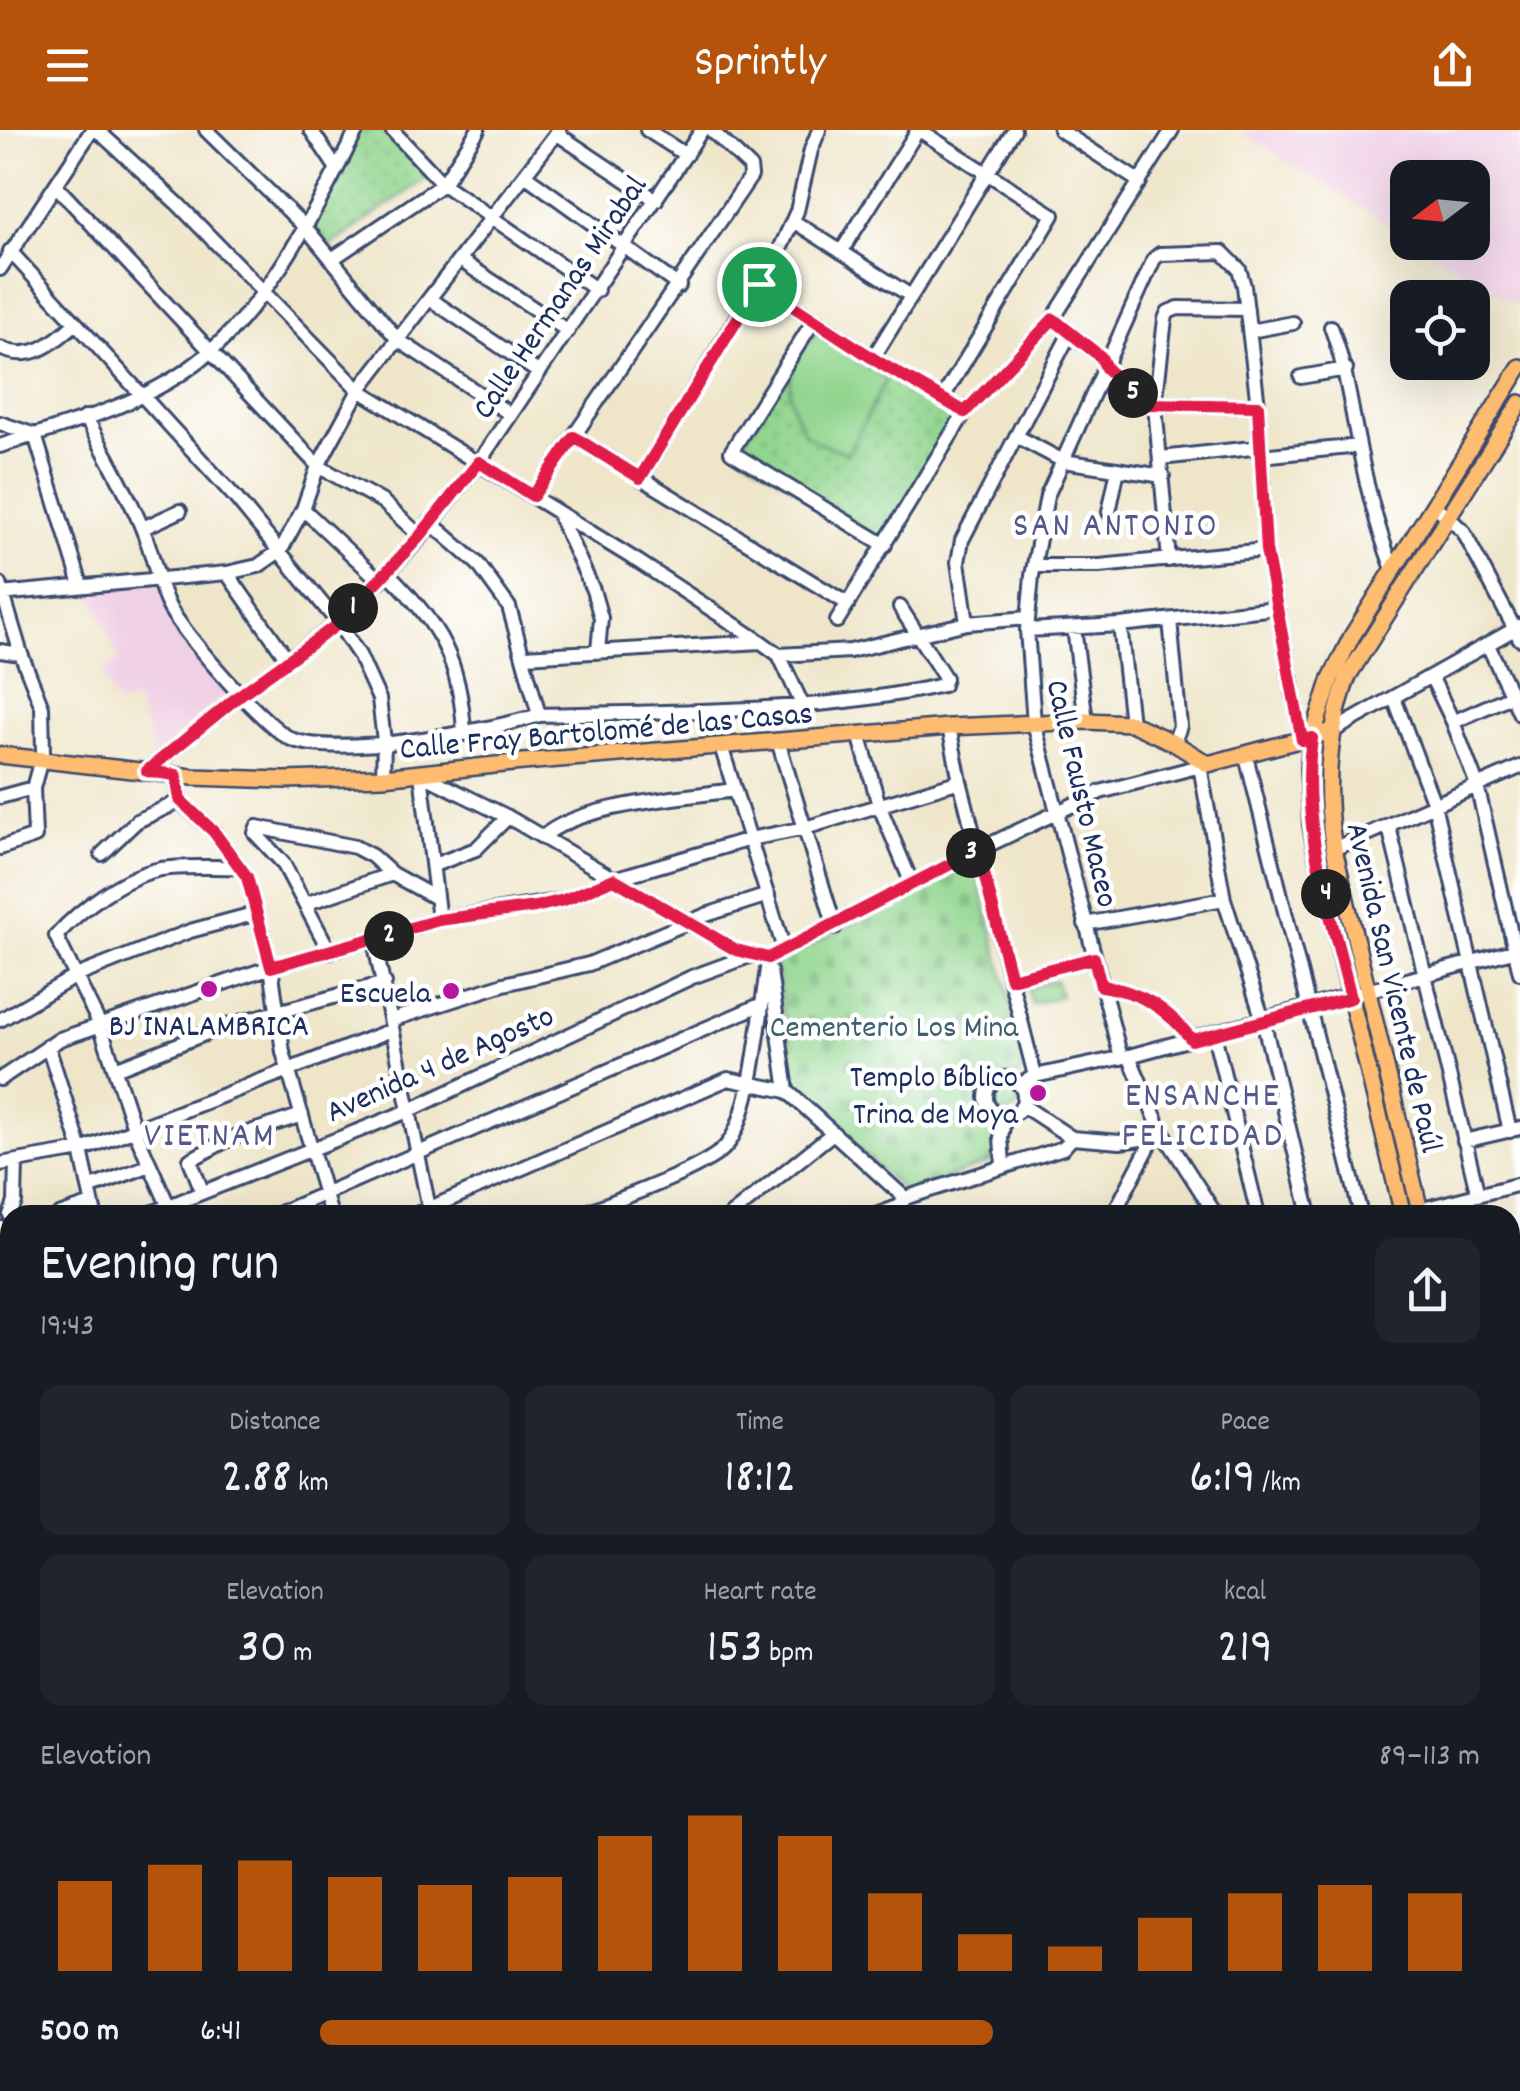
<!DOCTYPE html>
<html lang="en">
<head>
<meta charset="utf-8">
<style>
	body { margin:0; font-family:Dekko,sans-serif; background:#20242c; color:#f1f3f6; height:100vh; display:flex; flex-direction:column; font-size:38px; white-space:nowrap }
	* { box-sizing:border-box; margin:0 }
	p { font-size:32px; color:#9ea1a6 }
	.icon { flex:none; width:55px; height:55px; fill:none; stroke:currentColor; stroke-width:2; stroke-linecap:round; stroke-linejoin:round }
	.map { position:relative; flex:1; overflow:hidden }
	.details { position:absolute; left:0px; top:1075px; width:1520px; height:888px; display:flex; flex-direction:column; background:#171b24; border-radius:30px 30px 0 0; box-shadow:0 10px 40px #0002 }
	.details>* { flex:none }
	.needle { width:65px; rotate:254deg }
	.buttons { position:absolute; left:1390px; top:30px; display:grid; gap:20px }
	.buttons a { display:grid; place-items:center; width:100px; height:100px; border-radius:20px; background:#171b24; box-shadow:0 10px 40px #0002; font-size:50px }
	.pin { position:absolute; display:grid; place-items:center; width:85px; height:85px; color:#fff; margin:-42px; border:5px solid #fff; border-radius:50%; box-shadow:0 2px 10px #0007 }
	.km { position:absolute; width:50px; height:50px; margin:-25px; border-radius:50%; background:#222; color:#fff; font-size:28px; line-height:50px; text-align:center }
	.round { display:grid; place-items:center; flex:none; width:105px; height:105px; border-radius:20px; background:#20242c }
	.headline { display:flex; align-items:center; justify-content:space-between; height:170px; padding:0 40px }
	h1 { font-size:55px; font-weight:600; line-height:75px }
	.metrics { display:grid; grid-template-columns:repeat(3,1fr); gap:15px; height:170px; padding:10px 40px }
	.metrics div { display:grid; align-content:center; border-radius:20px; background:#20242c; text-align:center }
	.metrics b { font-size:50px; font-weight:600 }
	.metrics small { font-size:28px; font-weight:400 }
	.metrics p { font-size:28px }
	.chart { height:280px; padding:20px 40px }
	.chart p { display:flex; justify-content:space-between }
	.chart svg { width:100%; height:180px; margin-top:10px; stroke:#b45309; stroke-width:6 }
	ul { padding:0 40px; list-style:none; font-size:32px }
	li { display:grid; grid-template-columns:160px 120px 1fr; align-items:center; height:75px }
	li i { height:25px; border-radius:12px; background:#b45309 }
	header { display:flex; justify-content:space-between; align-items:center; height:130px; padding:0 40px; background:#b45309; color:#fff; font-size:45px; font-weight:600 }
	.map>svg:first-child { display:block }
</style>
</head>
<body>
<header><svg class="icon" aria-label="menu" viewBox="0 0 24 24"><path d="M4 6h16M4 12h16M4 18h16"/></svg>Sprintly<svg class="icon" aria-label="share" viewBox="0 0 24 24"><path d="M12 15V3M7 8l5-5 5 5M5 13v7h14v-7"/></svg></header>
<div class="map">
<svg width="1520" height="1961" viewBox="0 0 1520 1961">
	<defs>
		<pattern id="cemetery-stones" width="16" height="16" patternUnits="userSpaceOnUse" patternTransform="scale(2.5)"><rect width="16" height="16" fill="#91d58e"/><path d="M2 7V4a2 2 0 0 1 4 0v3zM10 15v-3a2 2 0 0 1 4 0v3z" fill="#7cb77d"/></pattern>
		<pattern id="park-dots" width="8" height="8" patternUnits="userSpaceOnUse" patternTransform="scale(2.5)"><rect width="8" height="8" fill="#91d58e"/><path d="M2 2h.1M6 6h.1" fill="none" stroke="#7cb77d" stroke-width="1.8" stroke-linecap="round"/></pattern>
	</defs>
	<rect width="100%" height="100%" fill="#fff"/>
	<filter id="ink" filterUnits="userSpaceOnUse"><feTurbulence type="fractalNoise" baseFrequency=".01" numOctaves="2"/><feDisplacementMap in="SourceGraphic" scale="20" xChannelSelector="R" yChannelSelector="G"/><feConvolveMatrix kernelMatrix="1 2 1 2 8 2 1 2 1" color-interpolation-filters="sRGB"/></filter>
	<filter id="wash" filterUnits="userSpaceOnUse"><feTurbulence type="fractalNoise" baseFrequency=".0048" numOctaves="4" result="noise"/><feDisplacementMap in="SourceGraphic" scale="40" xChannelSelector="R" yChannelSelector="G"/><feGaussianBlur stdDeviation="2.25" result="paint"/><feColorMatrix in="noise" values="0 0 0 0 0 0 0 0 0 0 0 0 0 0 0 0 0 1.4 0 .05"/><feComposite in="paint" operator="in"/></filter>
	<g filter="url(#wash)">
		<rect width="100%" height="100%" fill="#efe6ca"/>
		<path fill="#f0d0e5" d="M1238,0H1520V177L1417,113L1472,112V48H1408L1407,106Z
			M155,452L232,561L152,627L147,601L135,570L116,575L102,539L119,532L90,458Z
			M1520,1145V1294L1510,1295V1147Z"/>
		<path fill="url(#cemetery-stones)" stroke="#568276" stroke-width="2.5" d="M974,730L1025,928L1019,947L998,944L984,955L983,974L999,991L996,1030L905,1063L793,958L776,833Z"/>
		<path fill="url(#park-dots)" stroke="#568276" stroke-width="2.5" d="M353,0H386L430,45L329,117L307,88Z
			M816,198L961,283L883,411L737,321Z
			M989 967a16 16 0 1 1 32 0a16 16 0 1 1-32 0Z"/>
		<path fill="#91d58e" stroke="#568276" stroke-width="2.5" d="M816,203L887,248L848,323C834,318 815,314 805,303C804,302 798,290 798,289C780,252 792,232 816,203Z
			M1055,850L1060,866L1032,874L1027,858Z"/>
		<path fill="#68b0df" stroke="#42709e" stroke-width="2.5" d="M0,1408L10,1414V1501L0,1497Z
			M450,1953H560L564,1961H452Z"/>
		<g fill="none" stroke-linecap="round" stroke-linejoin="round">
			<path stroke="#68b0df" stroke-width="2.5" d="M0,1590L10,1596"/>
		</g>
	</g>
	<g filter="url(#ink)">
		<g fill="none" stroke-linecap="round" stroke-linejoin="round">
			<defs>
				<path id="minor" d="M97,0L178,74L359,260L639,432L761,512L779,525L802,574
					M206,0L306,98L398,210L510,284
					M311,0L337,39
					M392,0L443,54L597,160
					M647,0L686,25
					M919,0L1053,85L942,269
					M1060,0L1140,52
					M556,3L656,70
					M526,46L679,156
					M57,57L318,336L383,372L421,407
					M793,91L911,166
					M10,121L235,367L338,493L359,525L379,569L384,611L383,647
					M841,122L918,0
					M332,129L443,54L478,0
					M460,130L568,201
					M0,139L92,0
					M759,154L880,233L965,282
					M430,169L538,242
					M1053,189L1101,227L1106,238L1144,274L1258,276
					M814,190L731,322L885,415
					M1331,197C1345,234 1350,272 1358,311C1366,354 1377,398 1393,439
					M1250,201L1293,193
					M0,218C31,233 53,213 76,193
					M873,228L1014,0
					M1301,247L1346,239
					M86,287C105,325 129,363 144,403C154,426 157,452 168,475C181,502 266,598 291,609C337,628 491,601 539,585C671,581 814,584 943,555L945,548L900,477
					M0,293L35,305L81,455
					M1016,306L1063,331L1163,346
					M574,307L848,474
					M0,316C64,295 136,277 191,237C264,185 316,79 357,0
					M1261,326L1359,316
					M1161,328L1261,317
					M640,349L740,182L777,126L797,81L811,20L819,0
					M533,366L751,46L750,37L711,0
					M303,379L380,451
					M1441,381L1463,401L1520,509
					M1109,382L1118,339
					M558,383L593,460L601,488L598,521
					M430,392L478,434L509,477L539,585
					M143,398L180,381
					M1169,430L1155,276L1165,189L1168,182L1178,178L1247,179
					M1034,436H1099L1266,420
					M227,443L288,530
					M388,443C439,494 461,530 464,604
					M0,454L21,524L42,577L43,622L33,658L35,706L0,718
					M0,464L227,443L258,436L281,420L303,379L318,336L359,260L559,0
					M1170,490L1180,596L1174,613
					M837,491L965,282L1053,189L1172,0
					M967,493L958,432L962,410L1070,203
					M1120,495L1131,593
					M1074,498L1086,591
					M1027,500L1120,495L1276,478
					M1488,515L1520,584
					M0,521L21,524
					M779,525L850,521L967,493L1028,488
					M525,526L761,512
					M1431,546L1453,592L1477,655L1520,843
					M1394,568L1434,674L1510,1001
					M1453,592L1511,566
					M949,597L960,651L1035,946
					M1333,601L1520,496
					M859,604L879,675L912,754
					M778,611L835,797
					M721,616L784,819
					M1246,626L1361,1085
					M1200,636L1224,769L1263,890L1310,1085
					M147,641L240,565L338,493L421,407L479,332L702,0
					M421,644L508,687L736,820L751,825
					M421,644L439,790
					M176,645L180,671L214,702L247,747L271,837L283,922L331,1085
					M0,667L33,658
					M1389,697L1478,1065
					M543,707C579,674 683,668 733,660
					M1334,719L1520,637
					M102,724L137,691L180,671
					M434,735L476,719L508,687
					M305,774L392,744
					M1085,794L1224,769
					M374,810L430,1083
					M330,822L283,733L255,703L257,697L355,717L372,726L392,744L436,768
					M769,828L978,720L1100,662L1208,634
					M770,841L787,961L905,1068
					M1011,849L1094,828
					M1101,856C1140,861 1168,879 1192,909
					M0,890L76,846L190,801L257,783
					M391,890L504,854L589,834L706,785L768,765
					M1214,904L1258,1085
					M48,916L81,1020L95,1085
					M1129,926L1159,996L1216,1085
					M1121,928L1034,593L1027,500L1032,446L1047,366L1154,129L1160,124L1222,122L1239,139L1244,156L1258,276L1266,420L1302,610
					M115,939L225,896L385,853
					M986 967a19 19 0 1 1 38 0a19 19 0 1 1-38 0Z
					M0,949L60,909L271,837L439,790L564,770L614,749L750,709L805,698L960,651
					M1019,955L1035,946L1129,926L1520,819
					M1022,975L1072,1008L1120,1012L1154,1007
					M1464,1011L1520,998
					M0,1034L81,1020L392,900
					M1003,1035L1001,1007L1005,986
					M89,1058L148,1036
					M202,1061L190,1030L229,1009L302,985
					M905,1068L1063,1018L1072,1008
					M168,1075L135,1001L100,895L56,806C80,779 124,746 161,739C186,735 215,738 240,737
					M1411,1082L1520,1054
					M10,1085L15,1072L16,1032
					M59,1085L92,1074
					M146,1085L408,981L692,847L752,825
					M275,1085L760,875
					M414,1085L728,949L787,961
					M579,1085C611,1072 707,1039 726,1016C754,984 760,874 769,828
					M731,1085L833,1003
					M876,1085L900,1076L905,1068
					M1113,1085L1156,1003
					M0,1098H10
					M0,1142L10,1140
					M0,1184L10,1186
					M0,1212L10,1215
					M0,1282L10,1285
					M1510,1301L1520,1300
					M1510,1706L1520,1750
					M1510,1943L1515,1961
					M736,1952L742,1961
					M981,1952L986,1961
					M1176,1952L1180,1961
					M1240,1952L1243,1961
					M1296,1952L1300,1961
					M1361,1960L1399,1952
					M288,1961L327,1952
					M1123,1961L1139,1952"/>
				<path id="major" d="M0,625L193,647L285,650L383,647L523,632L949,597L1086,591L1131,593L1174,613L1208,634L1333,601
					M1403,1085L1317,727L1311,695L1308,638L1312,608L1331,548L1352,506L1520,237
					M1421,1085L1334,719C1324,660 1327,603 1348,546L1520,273
					M1510,1149L1520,1148
					M1510,1443L1520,1485
					M1510,1523L1520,1562"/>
			</defs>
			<use href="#minor" stroke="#3b4a6e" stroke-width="18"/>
			<use href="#major" stroke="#3b4a6e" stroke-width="20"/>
			<use href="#minor" stroke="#fff" stroke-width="12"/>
			<use href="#major" stroke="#fdbc70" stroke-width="15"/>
		</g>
	</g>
	<g fill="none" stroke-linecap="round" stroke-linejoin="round" filter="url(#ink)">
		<defs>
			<path id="route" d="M759,154L880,233L965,282L1053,189L1101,227L1106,238L1144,274L1258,276L1266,420L1302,610L1312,608C1299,695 1331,783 1351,868L1192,910C1168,879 1140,861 1101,856L1094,828L1011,849L978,720L768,828L736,820L614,749L564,770L535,777L439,790L271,837L247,747L214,702L180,670L176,645L147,641L240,565L338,494L420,406L479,332L533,366L574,307L640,348Z"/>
		</defs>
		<use href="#route" stroke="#fff" stroke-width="20"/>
		<use href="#route" stroke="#e11d48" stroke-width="12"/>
	</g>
	<g fill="#b5179e" stroke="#fff" stroke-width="4">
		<circle cx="209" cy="859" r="10"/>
		<circle cx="451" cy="861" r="10"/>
		<circle cx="1038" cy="963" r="10"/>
	</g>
	<g text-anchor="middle" stroke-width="9" stroke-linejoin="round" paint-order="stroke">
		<g font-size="32" fill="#1b2f5e" stroke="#fff">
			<text transform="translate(558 166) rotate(-56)" y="11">Calle Hermanas Mirabal</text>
			<text transform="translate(606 599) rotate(-5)" y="11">Calle Fray Bartolomé de las Casas</text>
			<text transform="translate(1084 663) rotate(77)" y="11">Calle Fausto Maceo</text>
			<text transform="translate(1396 857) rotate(77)" y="11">Avenida San Vicente de Paúl</text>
			<text transform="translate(439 932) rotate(-24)" y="11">Avenida 4 de Agosto</text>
		</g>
		<g font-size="32" fill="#1b2f5e" stroke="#fff" text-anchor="end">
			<text x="431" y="872">Escuela</text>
			<text x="209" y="905" text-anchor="middle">BJ INALAMBRICA</text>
			<text x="1018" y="956">Templo Bíblico<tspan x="1018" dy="37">Trina de Moya</tspan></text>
		</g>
		<g font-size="32" fill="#3e616c" stroke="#fff">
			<text x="894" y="906">Cementerio Los Mina</text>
		</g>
		<g font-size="35" letter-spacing="2.5" fill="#535989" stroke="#fff">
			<text x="1116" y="405">SAN ANTONIO</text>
			<text x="1203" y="975">ENSANCHE<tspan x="1203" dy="40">FELICIDAD</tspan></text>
			<text x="210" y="1015">VIETNAM</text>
		</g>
	</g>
</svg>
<div class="buttons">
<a><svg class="needle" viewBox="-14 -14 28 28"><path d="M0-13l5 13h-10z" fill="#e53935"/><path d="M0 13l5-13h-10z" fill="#9ea1a6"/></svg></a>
<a><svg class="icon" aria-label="locate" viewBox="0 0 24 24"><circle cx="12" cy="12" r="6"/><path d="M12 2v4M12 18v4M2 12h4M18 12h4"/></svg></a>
</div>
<div class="pin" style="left:759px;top:154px;background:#1e9e55"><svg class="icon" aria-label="arrive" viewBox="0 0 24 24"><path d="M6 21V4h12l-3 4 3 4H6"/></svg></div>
<b class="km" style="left:353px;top:478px">1</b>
<b class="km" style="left:389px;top:806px">2</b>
<b class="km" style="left:971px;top:723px">3</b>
<b class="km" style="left:1326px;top:764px">4</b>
<b class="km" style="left:1133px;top:263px">5</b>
<section class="details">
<div class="headline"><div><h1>Evening run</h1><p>19:43</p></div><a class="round"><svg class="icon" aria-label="share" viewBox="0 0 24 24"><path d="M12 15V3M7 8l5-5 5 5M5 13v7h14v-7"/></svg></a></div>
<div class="metrics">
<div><p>Distance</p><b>2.88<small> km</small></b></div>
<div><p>Time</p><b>18:12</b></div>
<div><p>Pace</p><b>6:19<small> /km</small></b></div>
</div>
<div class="metrics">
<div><p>Elevation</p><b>30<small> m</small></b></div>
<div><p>Heart rate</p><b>153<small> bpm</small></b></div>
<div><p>kcal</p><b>219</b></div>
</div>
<div class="chart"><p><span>Elevation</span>89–113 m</p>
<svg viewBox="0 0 160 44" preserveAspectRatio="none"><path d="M5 44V22M15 44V18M25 44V17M35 44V21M45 44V23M55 44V21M65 44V11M75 44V6M85 44V11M95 44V25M105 44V35M115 44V38M125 44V31M135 44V25M145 44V23M155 44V25"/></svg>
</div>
<ul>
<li><b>500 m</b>6:41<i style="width:58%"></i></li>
</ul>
</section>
</div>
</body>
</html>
